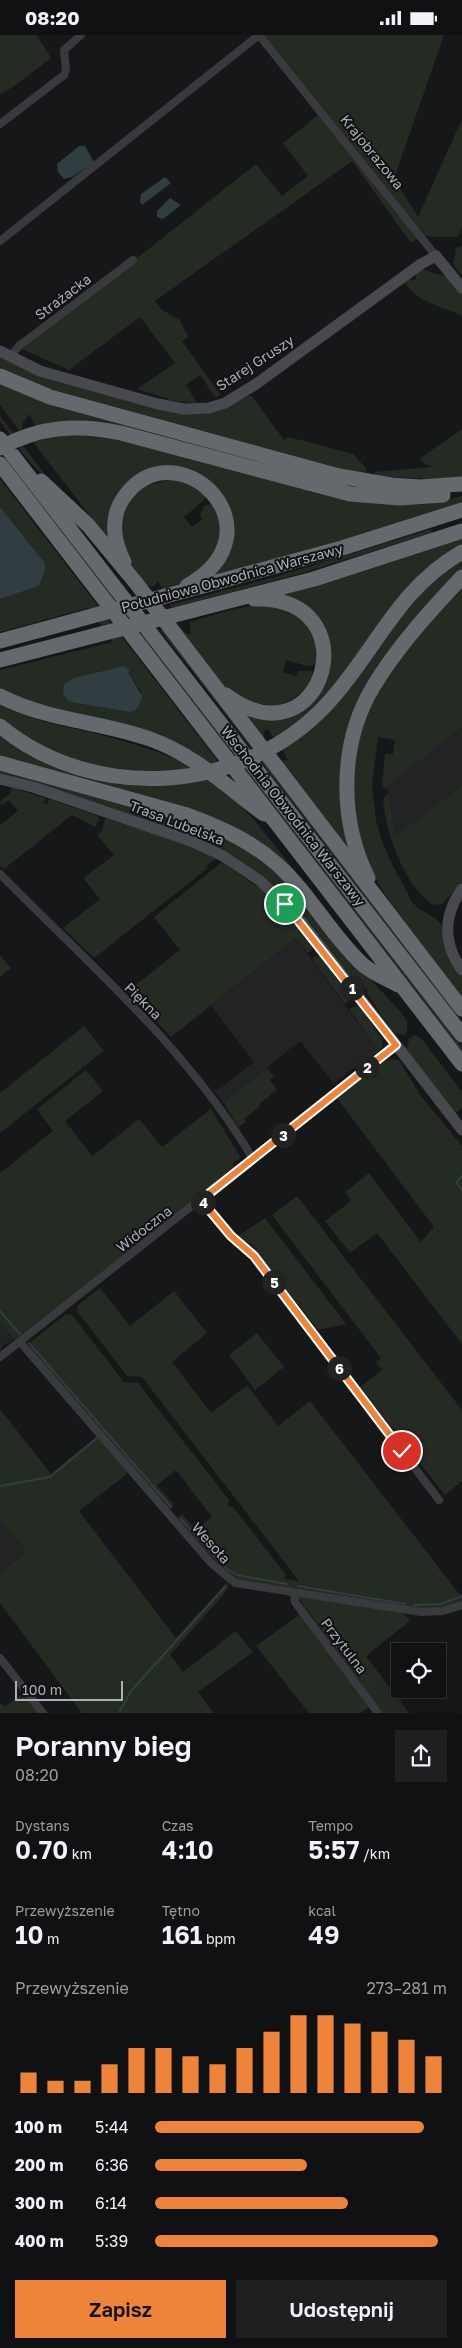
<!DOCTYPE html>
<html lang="pl">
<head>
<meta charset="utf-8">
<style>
	body { margin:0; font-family:"Golos Text",sans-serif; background:#1e1f20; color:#f1f3f6; height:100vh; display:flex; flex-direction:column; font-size:19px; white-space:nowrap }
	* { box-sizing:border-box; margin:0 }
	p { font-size:16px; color:#9c9d9f }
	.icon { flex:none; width:28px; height:28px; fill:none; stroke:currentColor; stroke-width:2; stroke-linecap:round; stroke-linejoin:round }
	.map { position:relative; height:1678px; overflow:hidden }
	.side { display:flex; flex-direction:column; background:#101112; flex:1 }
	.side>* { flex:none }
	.buttons { position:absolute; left:391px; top:1608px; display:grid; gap:10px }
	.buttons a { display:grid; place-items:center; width:55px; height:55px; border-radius:0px; background:#101112; box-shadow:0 5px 20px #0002,0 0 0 1px #303132; font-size:25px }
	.scale { position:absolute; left:15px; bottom:12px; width:108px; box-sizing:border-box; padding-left:5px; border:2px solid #a9b1b8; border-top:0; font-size:14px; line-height:18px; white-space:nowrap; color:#a9b1b8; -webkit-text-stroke:4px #111213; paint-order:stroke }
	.pin { position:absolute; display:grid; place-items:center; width:42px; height:42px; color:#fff; margin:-21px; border:2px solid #fff; border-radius:50%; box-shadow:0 1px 5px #0007 }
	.km { position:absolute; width:25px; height:25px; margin:-12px; border-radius:50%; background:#222; color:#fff; font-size:14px; line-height:25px; text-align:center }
	.round { display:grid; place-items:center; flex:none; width:52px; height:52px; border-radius:0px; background:#1e1f20 }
	.overview { display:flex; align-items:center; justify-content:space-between; height:85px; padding:0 15px }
	h1 { font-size:28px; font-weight:600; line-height:38px }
	.metrics { display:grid; grid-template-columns:repeat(3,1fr); gap:8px; height:85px; padding:5px 15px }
	.metrics div { display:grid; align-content:center }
	.metrics b { font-size:25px; font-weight:600 }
	.metrics small { font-size:14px; font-weight:400 }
	.metrics p { font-size:14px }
	.chart { height:140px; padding:10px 15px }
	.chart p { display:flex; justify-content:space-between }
	.chart svg { width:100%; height:90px; margin-top:5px; stroke:#ed8439; stroke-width:6 }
	.primary-button { display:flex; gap:10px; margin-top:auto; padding:10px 15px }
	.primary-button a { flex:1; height:58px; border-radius:0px; background:#ed8439; color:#111; font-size:20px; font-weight:600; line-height:58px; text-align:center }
	.primary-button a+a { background:#1e1f20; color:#f1f3f6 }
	ul { padding:0 15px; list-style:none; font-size:16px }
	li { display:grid; grid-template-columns:80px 60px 1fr; align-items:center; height:38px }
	li i { height:12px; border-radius:6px; background:#ed8439 }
	.status { display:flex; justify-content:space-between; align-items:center; height:35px; padding:0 25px; background:#101112; direction:ltr }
	.status svg { height:14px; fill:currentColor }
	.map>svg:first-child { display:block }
</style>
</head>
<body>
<div class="status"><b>08:20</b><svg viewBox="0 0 49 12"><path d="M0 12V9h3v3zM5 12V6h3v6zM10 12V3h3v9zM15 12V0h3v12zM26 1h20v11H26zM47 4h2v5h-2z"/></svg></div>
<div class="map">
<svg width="462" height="1678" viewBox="0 0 462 1678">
	<rect width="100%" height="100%" fill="#161718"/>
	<path fill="#222325" d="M462,692V750L396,802L387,751Z
		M296,903L377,1014L334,1049L300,1006L226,1065L225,1070L213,1054L218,1055L254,1027L211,971Z
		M0,1288L14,1304L5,1309L0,1315Z
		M0,1484L26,1517L0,1538Z"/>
	<path fill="#232b23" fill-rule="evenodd" d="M0,0H37L51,23L13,52L0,59Z
		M259,0H444L394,144L418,182L462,84V192L458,202H431L424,200L411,208L352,126L155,266L162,275L180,285L188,302L182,306L220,359L216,363L200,340L186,350L197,368L174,366L137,354L175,328L140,282L69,335L22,314L256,129L282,161L308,141L283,108L321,78Z
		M462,211V241L453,229L456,216L455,213Z
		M421,234L444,241L447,240L462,259V281C441,270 417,269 404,246L409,243L412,246L416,244V238Z
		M0,320L176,378L220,374L251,360L284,405L289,402L353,419L366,433L367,441L32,349L0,334Z
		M0,347L368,452L363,456L121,393H36L30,380L23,387L21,398L0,370Z
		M0,381L47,442C32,435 11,401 0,386Z
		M462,394V442L431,444L376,441L374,437L432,432L425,429L419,424Z
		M70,400L125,405L391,470L428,469L462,461V467L378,496L208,544C246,515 240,454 193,437C186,434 175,435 167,435C122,435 106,463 109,505L32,406L47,401Z
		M0,444L220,729L212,731L62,679L0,654V635L113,607L88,573L0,597V564L39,551L46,533L44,527L0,472ZM124,631L141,657L134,676L130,677L75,668L73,643Z
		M172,444L196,450L206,463L184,482L192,492L203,484L200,480L204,471L212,469L221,489L216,521L184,547L162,554L158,546L154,551H148L186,599H191L189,587C225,578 281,553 308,590C310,594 315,599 316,603C318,611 316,622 316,630L307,631L286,625L283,637L296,641L299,636H311L315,641L313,649L281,672L242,666L217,646L133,535L121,509L122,478L128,466L146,451Z
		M431,494L432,498L299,539L172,573L169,570L272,543Z
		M462,504V512L334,655L275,706L268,694L264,697L263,704L233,670L277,681L327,638L330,625L325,599L272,563Z
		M462,525V535L351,691L356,830L280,726L288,725L282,714L303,701L338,668L390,593L438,540Z
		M462,551V692L385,753L382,751L385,719H393L395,705L378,702L372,750L376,785L381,803L389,823L412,867L418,873L436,884L443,891L452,927L462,942V963L390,867C378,848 366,828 360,806C346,753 354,690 385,645C407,611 436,581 462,551Z
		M165,594L258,715L254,716L160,595Z
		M145,599L240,722L236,724L140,600Z
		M0,669C28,684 54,689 85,696C122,705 157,715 191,731L193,737C175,738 156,741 138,739C90,734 37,715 0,683Z
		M0,701C59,747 140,759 212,744C249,773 276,813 306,850L258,810L0,725Z
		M265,725L459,979L462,988L261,727Z
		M0,732L204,790L276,833L355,928L399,975L407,986V997L405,1000L394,998L366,957L368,956L365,953L363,954L359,949L357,950L348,942L251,833L0,740Z
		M247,733L462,1012V1019L243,734Z
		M462,750V847L442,869L433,870C405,853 385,795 383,764L388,758L396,801Z
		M13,753L45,763L43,768L47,769L49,764L98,781L99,785L95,792L72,780L4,834L0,831V790L18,776L9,765L1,771L0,766L11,758L9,757Z
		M105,783L193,811L215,824L206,831L208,833L94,923L63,893L100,864L83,843L114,820L97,800L102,796Z
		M222,827L259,853L279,871L272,878L276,881L283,875L313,913L308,918L296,903L171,1002L128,956L180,915L154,882Z
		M0,920L11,933L0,942Z
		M315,921H320L351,961L350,965L345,969L312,924Z
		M355,971H359L383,1005L382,1013L365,1027L363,1026L377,1014L349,974Z
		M84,991L104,1016L0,1098V1058Z
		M414,1000L421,1003L462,1057V1073L456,1078L406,1014L409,1006L408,1004Z
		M390,1024L399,1025L421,1061L462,1111V1309L377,1198L350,1218L325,1186L351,1166L345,1157L369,1138L421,1207L434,1192L337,1063L384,1027Z
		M267,1033L274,1042L270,1045L277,1055L259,1069L260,1071L244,1084L246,1087L238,1092L225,1070L226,1065Z
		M86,1035L103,1056L65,1086L92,1121L139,1084L162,1112L211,1074L241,1123L232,1129L235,1133L15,1305L0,1288V1138L53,1096L37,1074Z
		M297,1161L462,1375V1446L445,1460L360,1352L382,1335L376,1327L381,1323L272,1180Z
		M265,1183L346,1289L318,1295L252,1210L237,1202Z
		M100,1253L130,1291L174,1256L207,1298L172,1327L211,1378L247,1350L278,1391L310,1366L460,1560L462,1559V1567L447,1573L418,1574L235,1545L219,1531L177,1483L182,1479L196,1495L212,1482L176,1435L157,1450L174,1470L168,1475L28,1312L32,1306L66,1279L72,1280L124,1347L138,1348L229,1465L228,1471L234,1473L286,1540L284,1544L299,1546L142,1342L127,1341L77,1276L78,1270Z
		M257,1298L284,1332L255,1355L229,1320Z
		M0,1374L51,1439L97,1401L127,1435V1439L79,1476L176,1603L227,1547L229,1551L224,1559L170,1620L183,1637L236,1596L253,1617L198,1657L214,1678H82L0,1568V1538L26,1517L0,1484Z
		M297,1561L402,1577L410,1586L366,1621L409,1678H382Z
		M300,1579L369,1672L361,1678H309L256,1611Z
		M24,1658L40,1678H0V1667L4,1672Z"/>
	<path fill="#303d41" d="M79,111H85L94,127L72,142L64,144L58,137L57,129Z
		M165,142L171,148L142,170L140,166L141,159Z
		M170,163L181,170L163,184L157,182V176Z
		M0,472L44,527L46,533L39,551L0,564Z
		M124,631L130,635L128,637L142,661C140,669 139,675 130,677L75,668L68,665L63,659L64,650L73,643Z"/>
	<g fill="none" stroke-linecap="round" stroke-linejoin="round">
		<path stroke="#303d41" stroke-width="2" d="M462,1141L456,1147L462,1155
			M0,1276L20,1299
			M29,1308L171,1472
			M0,1451L50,1442L97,1403
			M181,1484L228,1535L237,1540L287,1549
			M298,1551L405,1569
			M414,1570L441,1569L462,1561
			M119,1678L131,1656L225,1552"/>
		<path stroke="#383a3d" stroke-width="8" d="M259,0L436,221
			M0,89L64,40L66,35L64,15L81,0
			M0,206L259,0
			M10,322L19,311L133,225
			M0,839C89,929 188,1014 253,1124
			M201,1165L231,1201L254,1221L439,1465
			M20,1307L211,1528L235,1548L421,1577L443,1576L462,1570
			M0,1322L396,1010
			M294,1558L295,1567L378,1678
			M0,1623L43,1678"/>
		<path stroke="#46494d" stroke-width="11" d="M0,316L40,336L158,369L184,374L209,373L225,368L256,349L421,229L436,221L462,253
			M0,744L33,752L191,806L223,821L259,845L296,880L462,1095
			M462,854C443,880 443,909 462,935"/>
		<path stroke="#64696e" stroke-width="15" d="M0,341L50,362L339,441L391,450L420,452L462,449
			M0,404L462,1000
			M0,413C40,391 77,389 121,398L350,459L400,463L443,460
			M0,429L462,1029
			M41,446L88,490L136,548L462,974
			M124,527C113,506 110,482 124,462C177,390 286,495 187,551
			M0,606L342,513L462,475
			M0,625L314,544L462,496
			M226,660C324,733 373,560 254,564
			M0,661C49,686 99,686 150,704C195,720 226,751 264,779
			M0,691C94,769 244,759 327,669C376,616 396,555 462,517
			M0,728L187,780C220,792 251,806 278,830C310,859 330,899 362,929C372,938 387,944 398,950
			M368,843C339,785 339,709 373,652C397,612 430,576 462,542"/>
	</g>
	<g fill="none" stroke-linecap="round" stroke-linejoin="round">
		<defs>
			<path id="route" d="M285,869L396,1010L201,1165L231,1201L254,1221L402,1416"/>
		</defs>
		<use href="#route" stroke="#fff" stroke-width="10"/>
		<use href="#route" stroke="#ed8439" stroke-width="6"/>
	</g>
	<g text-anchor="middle" stroke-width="4" stroke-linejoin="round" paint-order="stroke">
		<g font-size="14" fill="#a9b1b8" stroke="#111213">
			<text transform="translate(372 117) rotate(51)" y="5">Krajobrazowa</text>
			<text transform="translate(63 262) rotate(-37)" y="5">Strażacka</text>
			<text transform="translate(255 328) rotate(-33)" y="5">Starej Gruszy</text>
			<text transform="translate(232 543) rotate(-15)" y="5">Południowa Obwodnica Warszawy</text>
			<text transform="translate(293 781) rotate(52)" y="5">Wschodnia Obwodnica Warszawy</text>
			<text transform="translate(177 788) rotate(21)" y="5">Trasa Lubelska</text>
			<text transform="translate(143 966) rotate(45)" y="5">Piękna</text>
			<text transform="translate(144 1194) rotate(-38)" y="5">Widoczna</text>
			<text transform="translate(211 1508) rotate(48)" y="5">Wesoła</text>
			<text transform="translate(344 1611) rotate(53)" y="5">Przytulna</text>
		</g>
	</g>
</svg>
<div class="buttons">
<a><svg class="icon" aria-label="locate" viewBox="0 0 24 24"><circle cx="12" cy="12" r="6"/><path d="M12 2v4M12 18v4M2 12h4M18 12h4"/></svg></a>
</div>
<div class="scale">100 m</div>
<div class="pin" style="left:285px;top:869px;background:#1e9e55"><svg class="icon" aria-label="arrive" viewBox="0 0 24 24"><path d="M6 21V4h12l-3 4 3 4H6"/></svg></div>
<div class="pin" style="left:402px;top:1416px;background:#d93025"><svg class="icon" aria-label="check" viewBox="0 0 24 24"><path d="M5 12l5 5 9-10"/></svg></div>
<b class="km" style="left:352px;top:953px">1</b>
<b class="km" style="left:367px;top:1032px">2</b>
<b class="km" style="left:283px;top:1100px">3</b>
<b class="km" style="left:203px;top:1167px">4</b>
<b class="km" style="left:274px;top:1247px">5</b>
<b class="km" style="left:339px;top:1333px">6</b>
</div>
<section class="side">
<div class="overview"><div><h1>Poranny bieg</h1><p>08:20</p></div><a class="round"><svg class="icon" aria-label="share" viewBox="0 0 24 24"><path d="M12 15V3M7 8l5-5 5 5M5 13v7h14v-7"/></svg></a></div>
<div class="metrics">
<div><p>Dystans</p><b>0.70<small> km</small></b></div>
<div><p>Czas</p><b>4:10</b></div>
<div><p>Tempo</p><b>5:57<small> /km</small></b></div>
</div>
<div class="metrics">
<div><p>Przewyższenie</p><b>10<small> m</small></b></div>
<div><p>Tętno</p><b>161<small> bpm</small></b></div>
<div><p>kcal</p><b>49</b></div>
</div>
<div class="chart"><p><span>Przewyższenie</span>273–281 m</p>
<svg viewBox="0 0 160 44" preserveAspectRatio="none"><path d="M5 44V34M15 44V38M25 44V38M35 44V30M45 44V22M55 44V22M65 44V26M75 44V30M85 44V22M95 44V14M105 44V6M115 44V6M125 44V10M135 44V14M145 44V18M155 44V26"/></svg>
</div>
<ul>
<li><b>100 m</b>5:44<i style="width:92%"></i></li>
<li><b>200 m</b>6:36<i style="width:52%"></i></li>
<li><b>300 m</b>6:14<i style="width:66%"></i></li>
<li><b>400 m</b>5:39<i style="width:97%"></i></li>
</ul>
<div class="primary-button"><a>Zapisz</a><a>Udostępnij</a></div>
</section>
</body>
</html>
